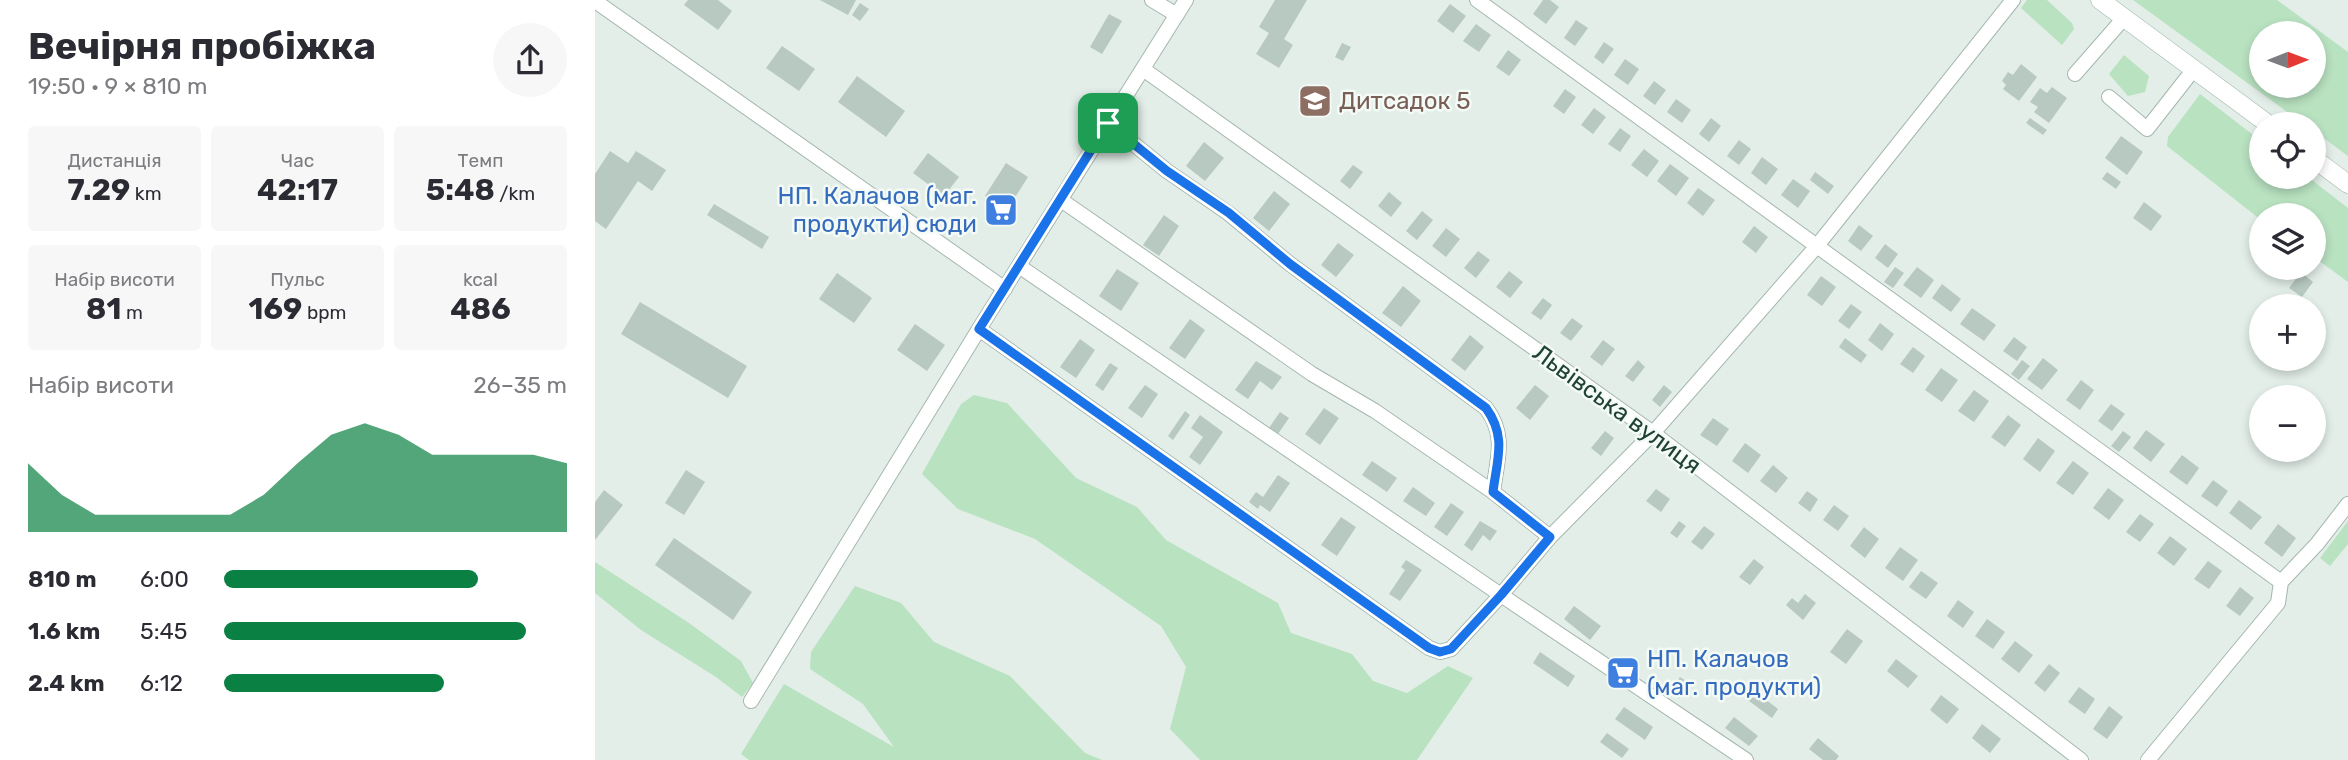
<!DOCTYPE html>
<html lang="uk">
<head>
<meta charset="utf-8">
<style>
	body { margin:0; font-family:Rubik,sans-serif; background:#f7f7f7; color:#2b2b33; height:100vh; display:flex; flex-direction:column; font-size:26px; white-space:nowrap }
	* { box-sizing:border-box; margin:0 }
	p { font-size:23px; color:#7c7c81 }
	.icon { flex:none; width:38px; height:38px; fill:none; stroke:currentColor; stroke-width:2; stroke-linecap:round; stroke-linejoin:round }
	.map { position:relative; flex:1; overflow:hidden }
	.details { display:flex; flex-direction:column; background:#fff; width:595px }
	.details>* { flex:none }
	.needle { width:46px; rotate:89deg }
	.buttons { position:absolute; left:1654px; top:21px; display:grid; gap:14px }
	.buttons a { display:grid; place-items:center; width:77px; height:77px; border-radius:50%; background:#fff; box-shadow:0 4px 10px #0003; font-size:35px }
	.pin { position:absolute; display:grid; place-items:center; width:60px; height:60px; color:#fff; margin:-30px; border-radius:14px; box-shadow:0 4px 10px #0006 }
	.round { display:grid; place-items:center; flex:none; width:74px; height:74px; border-radius:37px; background:#f7f7f7 }
	.summary { display:flex; align-items:center; justify-content:space-between; height:119px; padding:0 28px }
	h1 { font-size:38px; font-weight:700; line-height:52px }
	.metrics { display:grid; grid-template-columns:repeat(3,1fr); gap:10px; height:119px; padding:7px 28px }
	.metrics div { display:grid; align-content:center; border-radius:7px; background:#f7f7f7; text-align:center }
	.metrics b { font-size:30px; font-weight:700 }
	.metrics small { font-size:19px; font-weight:400 }
	.metrics p { font-size:19px }
	.chart { height:196px; padding:14px 28px }
	.chart p { display:flex; justify-content:space-between }
	.chart svg { width:100%; height:126px; margin-top:7px; fill:#0b8043; opacity:.7 }
	ul { padding:0 28px; list-style:none; font-size:23px }
	li { display:grid; grid-template-columns:112px 84px 1fr; align-items:center; height:52px }
	li i { height:18px; border-radius:9px; background:#0b8043 }
	main { display:flex; flex:1; min-height:0 }
	.map>svg:first-child { display:block }
</style>
</head>
<body>
<main>
<section class="details">
<div class="summary"><div><h1>Вечірня пробіжка</h1><p>19:50 · 9 × 810 m</p></div><a class="round"><svg class="icon" aria-label="share" viewBox="0 0 24 24"><path d="M12 15V3M7 8l5-5 5 5M5 13v7h14v-7"/></svg></a></div>
<div class="metrics">
<div><p>Дистанція</p><b>7.29<small> km</small></b></div>
<div><p>Час</p><b>42:17</b></div>
<div><p>Темп</p><b>5:48<small> /km</small></b></div>
</div>
<div class="metrics">
<div><p>Набір висоти</p><b>81<small> m</small></b></div>
<div><p>Пульс</p><b>169<small> bpm</small></b></div>
<div><p>kcal</p><b>486</b></div>
</div>
<div class="chart"><p><span>Набір висоти</span>26–35 m</p>
<svg viewBox="0 0 160 44" preserveAspectRatio="none"><path d="M0 44V20L10 31L20 38L30 38L40 38L50 38L60 38L70 31L80 20L90 10L100 6L110 10L120 17L130 17L140 17L150 17L160 20V44z"/></svg>
</div>
<ul>
<li><b>810 m</b>6:00<i style="width:74%"></i></li>
<li><b>1.6 km</b>5:45<i style="width:88%"></i></li>
<li><b>2.4 km</b>6:12<i style="width:64%"></i></li>
</ul>
</section>
<div class="map">
<svg width="1753" height="760" viewBox="0 0 1753 760">
	<rect width="100%" height="100%" fill="#e3eee8"/>
	<path fill="#b9e2c1" fill-rule="evenodd" d="M1432,0H1452L1477,23L1479,29L1467,45L1426,8Z
		M1538,0H1682L1753,52V156L1719,131L1718,124H1709ZM1718,33V86H1666V33Z
		M1529,55L1554,76L1550,92L1533,96L1514,74Z
		M1605,94L1666,141V177H1713L1753,208V282L1719,257L1718,215H1666V220L1572,146L1573,137Z
		M379,395L412,403L481,478L542,507L571,540L683,603L696,633L757,654L778,681L812,693L853,666L878,678L822,760H605L575,729L591,667L566,626L440,539L363,509L327,474L366,404Z
		M1753,521V544L1735,566L1725,558Z
		M0,562L94,623L146,661L158,683L147,697L121,677L46,630L0,593Z
		M260,586L306,603L339,642L415,676L490,753L507,760H154L146,754L189,684L299,747L268,704L215,669L216,652Z"/>
	<path fill="#b7c9c1" d="M93,0H123L137,11L123,30L89,5Z
		M225,0H261L253,15Z
		M680,0H712L689,39L698,45L684,68L661,54L674,33L664,27Z
		M948,0H955L964,7L951,24L938,14Z
		M265,3L274,9L265,21L257,15Z
		M855,4L871,16L858,33L842,21Z
		M514,14L527,21L507,54L495,47Z
		M981,20L993,28L980,46L969,38Z
		M881,24L896,35L884,52L868,41Z
		M1009,42L1019,49L1008,64L999,57Z
		M747,43L756,47L748,61L740,57Z
		M187,46L220,69L204,91L171,68Z
		M913,50L926,60L914,76L901,67Z
		M1030,59L1044,69L1033,85L1019,75Z
		M1426,64L1442,77L1424,101L1408,89L1411,85L1407,81L1413,72L1418,75Z
		M262,76L310,111L291,137L243,102Z
		M1059,81L1071,90L1060,105L1048,96Z
		M1457,87L1472,98L1454,123L1439,112L1443,107L1435,102L1445,88L1452,93Z
		M970,89L981,97L969,114L958,106Z
		M1081,99L1096,110L1087,123L1072,112Z
		M999,108L1011,117L998,134L986,125Z
		M1116,118L1126,126L1114,142L1104,134Z
		M1435,118L1452,130L1448,135L1431,123Z
		M1025,128L1036,136L1025,152L1013,144Z
		M1526,136L1548,152L1532,175L1510,158Z
		M1144,140L1156,149L1144,165L1132,156Z
		M609,142L629,158L610,181L591,166Z
		M1049,149L1064,161L1052,177L1036,165Z
		M15,151L33,163L41,151L71,170L57,191L43,181L11,229L0,221V174Z
		M333,153L364,177L349,196L318,173Z
		M1167,157L1183,169L1171,185L1156,173Z
		M411,163L433,177L412,210L390,196Z
		M1075,164L1094,178L1081,196L1062,181Z
		M758,165L768,172L755,189L745,181Z
		M1220,172L1239,186L1233,194L1215,180Z
		M1512,172L1526,182L1521,189L1507,179Z
		M1198,179L1215,191L1203,208L1186,195Z
		M1103,188L1120,200L1108,216L1092,203Z
		M679,191L695,204L674,231L658,218Z
		M794,192L807,203L796,217L783,206Z
		M1549,202L1567,216L1556,231L1538,218Z
		M119,204L174,237L167,249L112,215Z
		M827,211L838,220L822,240L811,231Z
		M569,215L584,226L564,256L548,245Z
		M1264,225L1278,236L1266,251L1253,241Z
		M1159,226L1173,237L1161,253L1147,242Z
		M851,228L865,239L851,257L837,246Z
		M743,243L759,255L741,277L726,265Z
		M1290,244L1303,254L1293,268L1280,258Z
		M883,251L895,260L881,278L869,268Z
		M1300,267L1309,273L1298,288L1289,282Z
		M1322,267L1339,280L1326,298L1308,285Z
		M522,269L544,283L526,311L504,296Z
		M914,271L928,282L915,298L901,287Z
		M1706,272L1718,282L1707,297L1694,288Z
		M242,273L277,298L259,323L224,299Z
		M1226,276L1241,287L1227,306L1212,295Z
		M1347,284L1366,299L1356,312L1337,298Z
		M808,286L826,301L806,327L787,313Z
		M948,298L957,305L946,320L936,313Z
		M45,302L152,366L133,398L26,334Z
		M1256,304L1267,312L1254,329L1243,321Z
		M1377,308L1401,325L1389,341L1365,324Z
		M977,318L988,326L976,341L965,333Z
		M595,319L610,330L590,359L574,348Z
		M1285,323L1299,334L1287,351L1273,340Z
		M320,324L350,345L332,371L302,350Z
		M875,335L889,347L870,371L856,360Z
		M1419,337L1432,347L1422,361L1408,351Z
		M1250,338L1272,355L1266,363L1244,347Z
		M485,339L500,350L481,378L465,367Z
		M1008,340L1020,349L1007,366L995,357Z
		M1318,347L1330,356L1318,373L1305,364Z
		M1448,358L1463,370L1447,390L1432,379Z
		M1043,360L1050,367L1038,382L1030,376Z
		M1427,360L1435,366L1424,380L1416,374Z
		M661,361L687,377L677,390L665,381L653,399L640,390Z
		M515,363L523,368L508,391L500,385Z
		M1346,368L1363,380L1347,402L1330,390Z
		M1486,380L1499,390L1485,410L1471,400Z
		M550,385L563,394L547,418L533,408Z
		M940,385L954,396L935,420L921,408Z
		M1069,385L1077,392L1065,407L1057,400Z
		M1379,390L1394,401L1379,422L1363,411Z
		M1516,404L1530,414L1517,431L1503,421Z
		M729,408L744,418L725,445L710,434Z
		M590,411L595,415L578,440L573,436Z
		M685,412L694,418L681,437L672,431Z
		M605,415L628,432L605,465L594,457L608,437L596,428Z
		M1413,415L1426,425L1410,447L1396,437Z
		M1118,418L1134,429L1122,446L1105,435Z
		M1551,430L1570,444L1556,462L1538,448Z
		M1010,431L1019,438L1006,456L996,448Z
		M1528,431L1536,437L1524,452L1516,446Z
		M1443,438L1460,451L1445,472L1428,459Z
		M1150,443L1166,455L1153,473L1137,461Z
		M1587,455L1604,468L1592,485L1574,472Z
		M777,461L802,478L792,492L767,475Z
		M1478,461L1494,473L1478,495L1461,483Z
		M1178,465L1193,478L1181,493L1165,481Z
		M91,470L110,482L89,515L70,503Z
		M683,475L695,483L675,512L665,505L663,509L654,502L661,492L668,497Z
		M1618,480L1633,491L1622,507L1606,496Z
		M818,487L840,503L831,516L808,501Z
		M1513,488L1529,500L1514,520L1498,508Z
		M1061,489L1075,499L1066,512L1051,501Z
		M9,490L28,505L0,540V502Z
		M1212,491L1223,499L1215,512L1203,503Z
		M1644,500L1667,517L1656,530L1634,513Z
		M856,503L869,512L852,536L839,527Z
		M1239,505L1254,516L1243,531L1228,520Z
		M1545,514L1559,524L1545,542L1531,532Z
		M746,517L761,527L742,556L726,545Z
		M885,521L902,531L895,541L888,535L877,551L869,545Z
		M1084,521L1091,526L1082,538L1075,533Z
		M1683,524L1701,538L1687,557L1669,543Z
		M1109,526L1120,534L1107,550L1096,542Z
		M1269,527L1284,539L1270,558L1255,546Z
		M1575,536L1592,549L1579,566L1562,553Z
		M79,538L157,592L138,620L60,565Z
		M1305,547L1323,560L1308,581L1290,568Z
		M1159,559L1169,567L1155,585L1144,577Z
		M811,560L827,570L805,601L794,594L810,570L806,567Z
		M1613,561L1627,571L1614,589L1599,579Z
		M1326,571L1343,583L1331,599L1314,587Z
		M1645,587L1659,598L1645,616L1631,606Z
		M1210,594L1221,603L1208,620L1191,605L1197,598L1203,603Z
		M1363,600L1379,612L1368,628L1352,616Z
		M979,606L1006,626L995,640L969,619Z
		M1392,619L1410,632L1398,649L1380,636Z
		M1252,629L1268,641L1251,664L1235,652Z
		M1420,641L1438,655L1424,673L1406,659Z
		M945,652L980,676L973,687L938,663Z
		M1301,659L1323,676L1313,688L1292,671Z
		M1454,664L1465,673L1450,692L1439,683Z
		M1085,677L1095,684L1085,698L1075,691Z
		M1484,687L1500,699L1490,714L1473,702Z
		M1161,692L1183,709L1177,718L1154,701Z
		M1346,695L1364,709L1352,724L1335,710Z
		M1514,706L1528,717L1512,739L1498,729Z
		M1029,707L1058,727L1050,740L1020,719Z
		M1139,717L1163,736L1154,746L1130,728Z
		M1387,724L1406,739L1395,753L1377,738Z
		M1012,733L1034,749L1027,758L1005,742Z
		M1223,738L1244,756L1241,760H1228L1214,749Z"/>
	<g fill="none" stroke-linecap="round" stroke-linejoin="round">
		<defs>
			<path id="minor" d="M557,0L582,15
				M882,0L1686,582
				M0,1L410,289
				M548,69L1058,433L1486,760
				M1480,74L1529,18
				M1514,97L1552,129L1599,69
				M513,123L572,171L633,213L695,264L891,408C912,436 902,459 898,492
				M466,200L717,374L780,411L898,492L955,537
				M424,266L906,595L1151,760
				M384,329L834,648L845,652L856,649L906,595L955,537L1058,433L1221,247L1418,0
				M156,701L384,329L591,0
				M1553,760L1683,603L1686,582L1722,544L1753,504"/>
			<path id="tertiary" d="M1505,0L1673,124
				M1718,158L1753,184"/>
		</defs>
		<use href="#minor" stroke="#a5b7af" stroke-width="16"/>
		<use href="#tertiary" stroke="#a5b7af" stroke-width="19"/>
		<use href="#minor" stroke="#fff" stroke-width="14"/>
		<use href="#tertiary" stroke="#fff" stroke-width="18"/>
	</g>
	<g fill="none" stroke-linecap="round" stroke-linejoin="round">
		<defs>
			<path id="route" d="M513,123L572,171L634,213L695,264L891,408C912,437 902,459 898,492L955,537L906,595L856,649L845,652L834,648L384,329Z"/>
		</defs>
		<use href="#route" stroke="#fff" stroke-width="14"/>
		<use href="#route" stroke="#1a73e8" stroke-width="9"/>
	</g>
	<defs>
		<symbol id="school-square" viewBox="-11 -11 22 22"><rect x="-9" y="-9" width="18" height="18" rx="4" fill="#8d6e63" stroke="#f4faf6"/><path d="M0-5L7-2L0 1L-7-2ZM-4 1L0 2.5L4 1V4Q0 6-4 4Z" fill="#fff"/></symbol>
		<symbol id="supermarket-square" viewBox="-11 -11 22 22"><rect x="-9" y="-9" width="18" height="18" rx="4" fill="#3f7fe0" stroke="#f4faf6"/><path d="M-6-5.5h2.5l.6 2H6L4.5 2H-2.5L-4.4-4H-6ZM-1.5 3.2a1.3 1.3 0 1 0 .1 0ZM3 3.2a1.3 1.3 0 1 0 .1 0Z" fill="#fff"/></symbol>
	</defs>
	<g fill-rule="evenodd">
		<use href="#school-square" x="701" y="82" width="38" height="38"/>
		<use href="#supermarket-square" x="387" y="191" width="38" height="38"/>
		<use href="#supermarket-square" x="1009" y="654" width="38" height="38"/>
	</g>
	<g text-anchor="middle" stroke-width="5" stroke-linejoin="round" paint-order="stroke">
		<g font-size="24" fill="#785e54" stroke="#f4faf6" text-anchor="start">
			<text x="744" y="109">Дитсадок 5</text>
		</g>
		<g font-size="24" fill="#366cbe" stroke="#f4faf6" text-anchor="end">
			<text x="382" y="204">НП. Калачов (маг.<tspan x="382" dy="28">продукти) сюди</tspan></text>
			<text x="1052" y="667" text-anchor="start">НП. Калачов<tspan x="1052" dy="28">(маг. продукти)</tspan></text>
		</g>
		<g font-size="24" fill="#204236" stroke="#f4faf6">
			<text transform="translate(1022 409) rotate(36)" y="8">Львівська вулиця</text>
		</g>
	</g>
</svg>
<div class="buttons">
<a><svg class="needle" viewBox="-14 -14 28 28"><path d="M0-13l5 13h-10z" fill="#e53935"/><path d="M0 13l5-13h-10z" fill="#7c7c81"/></svg></a>
<a><svg class="icon" aria-label="locate" viewBox="0 0 24 24"><circle cx="12" cy="12" r="6"/><path d="M12 2v4M12 18v4M2 12h4M18 12h4"/></svg></a>
<a><svg class="icon" aria-label="layers" viewBox="0 0 24 24"><path d="M12 4l9 5-9 5-9-5zM3 14l9 5 9-5"/></svg></a>
<a>+</a>
<a>−</a>
</div>
<div class="pin" style="left:513px;top:123px;background:#1e9e55"><svg class="icon" aria-label="arrive" viewBox="0 0 24 24"><path d="M6 21V4h12l-3 4 3 4H6"/></svg></div>
</div>
</main>
</body>
</html>
